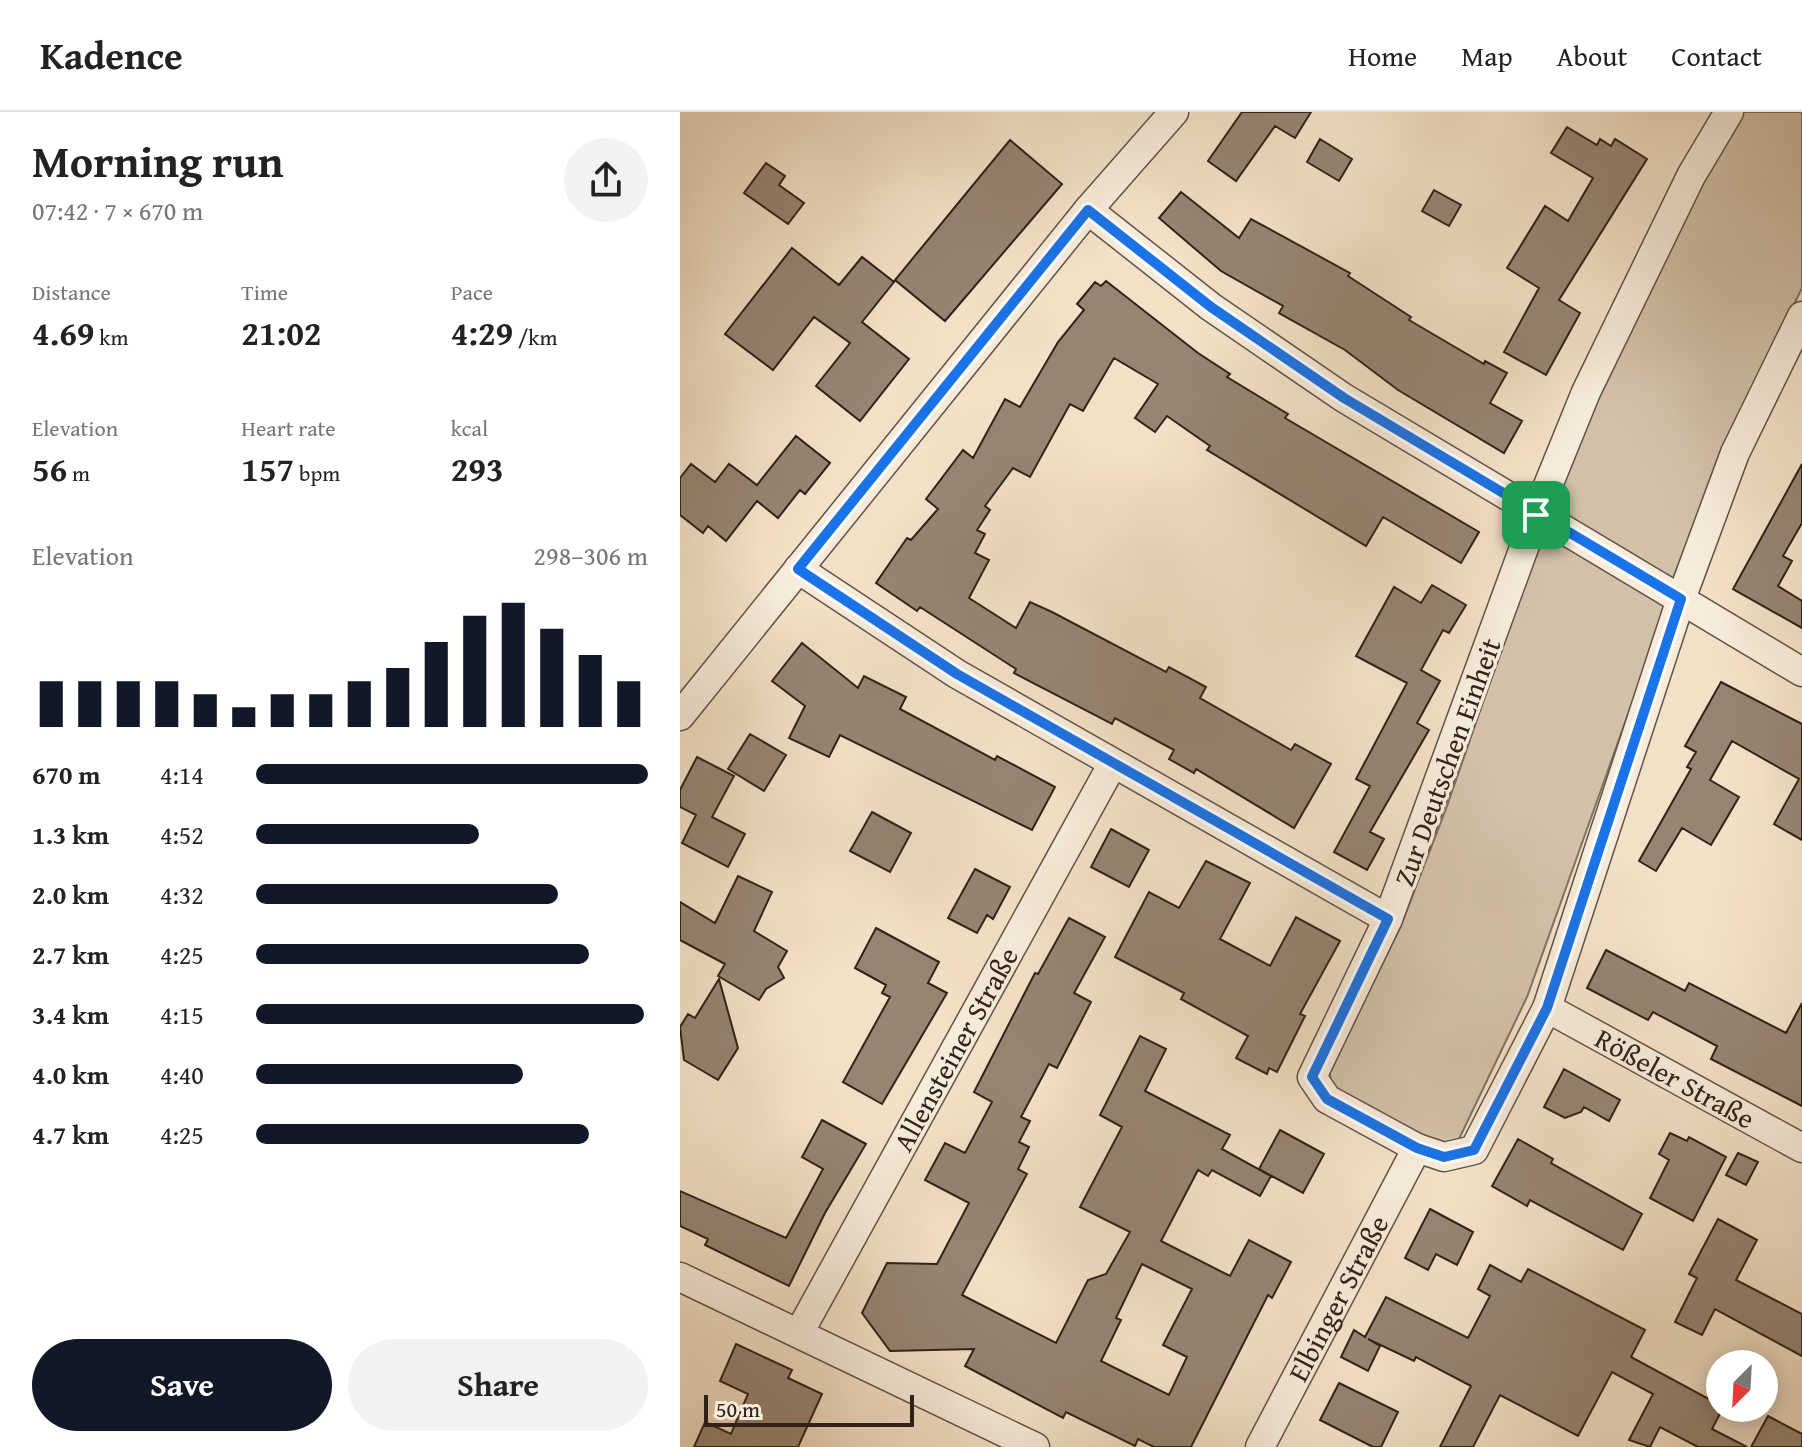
<!DOCTYPE html>
<html lang="en">
<head>
<meta charset="utf-8">
<style>
	body { margin:0; font-family:"Gentium Book Plus",serif; background:#f2f2f2; color:#222; height:100vh; display:flex; flex-direction:column; font-size:30px; white-space:nowrap }
	* { box-sizing:border-box; margin:0 }
	p { font-size:26px; color:#767676 }
	.icon { flex:none; width:44px; height:44px; fill:none; stroke:currentColor; stroke-width:2; stroke-linecap:round; stroke-linejoin:round }
	.map { position:relative; flex:1; overflow:hidden }
	.panel { display:flex; flex-direction:column; background:#fff; width:680px }
	.panel>* { flex:none }
	.needle { width:52px; rotate:204deg }
	.fabs { position:absolute; left:1026px; top:1238px; display:grid; gap:16px }
	.fabs a { display:grid; place-items:center; width:72px; height:72px; border-radius:50%; background:#fff; box-shadow:0 4px 20px #0003; font-size:40px }
	.scale { position:absolute; left:24px; bottom:20px; width:210px; box-sizing:border-box; padding-left:8px; border:4px solid #312219; border-top:0; font-size:22px; line-height:28px; white-space:nowrap; color:#312219; -webkit-text-stroke:6px #f7ecdb; paint-order:stroke }
	.pin { position:absolute; display:grid; place-items:center; width:68px; height:68px; color:#fff; margin:-34px; border-radius:16px; box-shadow:0 4px 12px #0006 }
	.round { display:grid; place-items:center; flex:none; width:84px; height:84px; border-radius:42px; background:#f2f2f2 }
	.headline { display:flex; align-items:center; justify-content:space-between; height:136px; padding:0 32px }
	h1 { font-size:44px; font-weight:800; line-height:60px }
	.metrics { display:grid; grid-template-columns:repeat(3,1fr); gap:12px; height:136px; padding:8px 32px }
	.metrics div { display:grid; align-content:center }
	.metrics b { font-size:34px; font-weight:800 }
	.metrics small { font-size:22px; font-weight:400 }
	.metrics p { font-size:22px }
	.chart { height:224px; padding:16px 32px }
	.chart p { display:flex; justify-content:space-between }
	.chart svg { width:100%; height:144px; margin-top:8px; stroke:#111827; stroke-width:6 }
	.cta { display:flex; gap:16px; margin-top:auto; padding:16px 32px }
	.cta a { flex:1; height:92px; border-radius:48px; background:#111827; color:#fff; font-size:32px; font-weight:800; line-height:92px; text-align:center }
	.cta a+a { background:#f2f2f2; color:#222 }
	ul { padding:0 32px; list-style:none; font-size:26px }
	li { display:grid; grid-template-columns:128px 96px 1fr; align-items:center; height:60px }
	li i { height:20px; border-radius:10px; background:#111827 }
	header { display:flex; align-items:center; gap:48px; box-sizing:border-box; height:112px; padding:0 40px; background:#fff; border-bottom:2px solid #e0e0e0 }
	header strong { font-size:38px }
	nav { display:flex; gap:44px; margin-inline-start:auto; font-size:28px }
	main { display:flex; flex:1; min-height:0 }
	.map>svg:first-child { display:block }
</style>
</head>
<body>
<header>
<strong>Kadence</strong>
<nav><a>Home</a><a>Map</a><a>About</a><a>Contact</a></nav>
</header>
<main>
<section class="panel">
<div class="headline"><div><h1>Morning run</h1><p>07:42 · 7 × 670 m</p></div><a class="round"><svg class="icon" aria-label="share" viewBox="0 0 24 24"><path d="M12 15V3M7 8l5-5 5 5M5 13v7h14v-7"/></svg></a></div>
<div class="metrics">
<div><p>Distance</p><b>4.69<small> km</small></b></div>
<div><p>Time</p><b>21:02</b></div>
<div><p>Pace</p><b>4:29<small> /km</small></b></div>
</div>
<div class="metrics">
<div><p>Elevation</p><b>56<small> m</small></b></div>
<div><p>Heart rate</p><b>157<small> bpm</small></b></div>
<div><p>kcal</p><b>293</b></div>
</div>
<div class="chart"><p><span>Elevation</span>298–306 m</p>
<svg viewBox="0 0 160 44" preserveAspectRatio="none"><path d="M5 44V30M15 44V30M25 44V30M35 44V30M45 44V34M55 44V38M65 44V34M75 44V34M85 44V30M95 44V26M105 44V18M115 44V10M125 44V6M135 44V14M145 44V22M155 44V30"/></svg>
</div>
<ul>
<li><b>670 m</b>4:14<i style="width:100%"></i></li>
<li><b>1.3 km</b>4:52<i style="width:57%"></i></li>
<li><b>2.0 km</b>4:32<i style="width:77%"></i></li>
<li><b>2.7 km</b>4:25<i style="width:85%"></i></li>
<li><b>3.4 km</b>4:15<i style="width:99%"></i></li>
<li><b>4.0 km</b>4:40<i style="width:68%"></i></li>
<li><b>4.7 km</b>4:25<i style="width:85%"></i></li>
</ul>
<div class="cta"><a>Save</a><a>Share</a></div>
</section>
<div class="map">
<svg width="1122" height="1335" viewBox="0 0 1122 1335">
	<rect width="100%" height="100%" fill="#f3e1c7"/>
	<filter id="stains"><feTurbulence type="fractalNoise" baseFrequency=".0025" numOctaves="4"/><feColorMatrix values="0 0 0 0 .2 0 0 0 0 .09 0 0 0 0 .02 0 0 0 .5 -.17"/></filter>
	<radialGradient id="worn" r=".72"><stop offset=".6" stop-color="#630" stop-opacity="0"/><stop offset="1" stop-color="#630" stop-opacity=".3"/></radialGradient>
	<path fill="#d2c1a9" stroke="#827261" stroke-width="2" d="M1060,0H1122V176L1042,339L847,885L778,1029L759,1031L652,976L649,957L720,816L766,697L877,377L1020,67Z"/>
	<path fill="#968573" stroke="#312219" stroke-width="2" fill-rule="evenodd" d="M562,0H631L615,26L595,14L556,69L528,49Z
		M887,15L917,33L920,27L931,34L935,27L967,47L879,188L900,201L866,263L824,240L859,176L827,156L865,94L888,109L913,66L871,41Z
		M640,27L672,47L659,69L627,50Z
		M330,28L382,72L265,209L215,168Z
		M86,51L105,64L99,73L124,91L108,112L64,81Z
		M754,78L781,93L769,114L742,99Z
		M501,80L559,126L571,107L670,161L668,164L731,205L729,208L804,252L805,249L827,261L810,291L842,309L824,341L718,278L665,238L599,201L603,194L541,159L479,106Z
		M112,136L159,173L182,145L214,170L182,210L229,247L180,309L136,274L170,231L134,205L93,258L45,222Z
		M426,169L518,241L550,262L547,265L608,302L605,306L799,420L781,451L703,405L686,434L527,338L530,334L487,304L475,320L455,306L478,272L434,246L403,299L390,292L350,365L333,356L305,394L310,398L297,418L305,422L295,441L309,448L289,486L336,516L350,490L372,500L486,560L489,555L526,575L520,586L611,638L615,632L651,652L614,716L516,657L514,661L489,647L494,638L435,606L432,612L334,561L336,557L240,495L237,499L196,471L227,426L231,428L258,397L246,387L283,338L293,346L325,287L340,295L378,230L404,198L397,192L415,170L421,174Z
		M116,324L150,351L125,382L120,378L98,406L77,389L46,429L28,414L23,421L0,403V366L11,352L35,370L49,352L77,373Z
		M1122,352V411L1103,444L1112,449L1098,474L1122,489V516L1053,477Z
		M752,473L786,493L769,521L763,518L741,558L760,569L737,611L749,618L690,720L704,727L687,758L654,740L690,674L676,667L727,571L676,544L714,475L741,491Z
		M122,531L178,576L184,564L226,585L220,597L315,648L317,644L375,675L352,718L160,623L149,645L109,626L125,594L92,569Z
		M1041,570L1122,612V728L1094,712L1119,667L1052,629L1030,668L1059,685L1031,733L1002,716L976,759L959,749L1011,657L1007,655L1016,640L1005,634Z
		M70,622L106,643L84,679L48,657Z
		M17,645L54,664L32,705L65,722L48,755L2,731L16,703L0,695V678Z
		M192,700L231,721L210,760L170,739Z
		M431,717L469,738L449,775L411,755Z
		M526,749L570,771L540,827L590,854L616,805L660,829L620,902L625,904L597,960L589,956L587,962L556,946L568,924L501,887L504,881L435,845L469,780L499,796Z
		M295,757L330,775L313,807L307,803L297,821L268,806Z
		M58,764L92,780L74,819L107,839L98,855L104,866L86,877L79,888L38,864L45,852L0,828V790L35,811Z
		M389,806L425,825L394,881L411,890L377,956L369,952L341,1005L350,1009L339,1030L349,1035L338,1057L347,1062L282,1183L376,1231L408,1168L426,1162L450,1120L400,1095L442,1015L420,1003L460,924L486,937L465,979L550,1023L542,1037L591,1064L580,1084L532,1058L528,1064L518,1058L481,1129L550,1164L569,1128L611,1150L592,1186L588,1183L511,1335H474L458,1327L455,1334L386,1300L383,1306L285,1254L294,1237L210,1239L182,1201L207,1151L257,1152L289,1091L245,1068L265,1031L285,1041L312,990L294,980L355,861L358,862ZM462,1152L512,1177L483,1233L507,1245L489,1283L421,1249L441,1208L436,1206Z
		M196,816L259,850L248,871L267,881L202,992L163,970L210,885L202,881L206,873L175,856Z
		M926,838L1005,879L1009,871L1106,921L1122,891V994L1031,947L1037,934L973,900L968,908L907,876Z
		M39,867L58,936L38,968L4,948L0,915L8,902L15,906Z
		M884,957L940,988L929,1009L904,995L901,1000L885,1006L864,995Z
		M142,1008L186,1032L145,1101L109,1174L25,1133L28,1127L0,1114V1079L106,1126L143,1057L122,1045Z
		M600,1018L644,1042L623,1081L579,1057Z
		M990,1021L1007,1029L1009,1025L1046,1045L1013,1109L970,1086L989,1048L979,1042Z
		M838,1027L873,1047L871,1051L962,1102L943,1138L850,1088L847,1094L812,1074Z
		M1058,1041L1078,1050L1066,1073L1046,1063Z
		M750,1097L793,1120L777,1153L756,1142L748,1158L725,1146Z
		M1038,1107L1077,1128L1056,1168L1122,1202V1244L1035,1197L1022,1223L995,1210L1017,1166L1009,1162Z
		M810,1153L841,1170L848,1157L965,1218L951,1245L1040,1293L1043,1296L1032,1317L1067,1335H1018L980,1315L970,1335L949,1328L973,1282L932,1260L898,1324L820,1283L793,1335H760L791,1274L736,1245L734,1249L688,1227L700,1234L688,1259L661,1245L674,1218L685,1225L706,1185L788,1226L810,1184L798,1177Z
		M56,1232L112,1258L108,1266L142,1282L118,1335H14L25,1310L51,1322L68,1282L40,1269Z
		M659,1271L718,1300L701,1335H693L640,1308Z
		M1088,1304L1122,1322V1335H1071Z"/>
	<g fill="none" stroke-linecap="round" stroke-linejoin="round">
		<defs>
			<g id="minor">
				<path d="M1049,0L1011,64L906,280L856,403L708,807L632,965L647,987L737,1036L764,1045L794,1038L867,896L1001,487L1055,341L1122,204"/>
				<path d="M408,98L531,195L664,286L1122,560"/>
				<path d="M118,457L277,562L708,807"/>
				<path d="M0,604L408,98L494,0"/>
				<path id="s1" d="M867,896L1122,1036"/>
				<path d="M0,1165L355,1335"/>
				<path id="s2" d="M119,1221L432,653"/>
				<path id="s3" d="M580,1335L737,1036"/>
			</g>
		</defs>
		<use href="#minor" stroke="#625244" stroke-width="31"/>
		<use href="#minor" stroke="#f7ecdb" stroke-width="28"/>
	</g>
	<g fill="none" stroke-linecap="round" stroke-linejoin="round">
		<defs>
			<path id="route" d="M408,98L531,195L664,286L1001,487L867,896L794,1038L764,1045L737,1036L647,987L632,965L708,807L277,562L118,457Z"/>
		</defs>
		<use href="#route" stroke="#fff" stroke-width="16"/>
		<use href="#route" stroke="#1a73e8" stroke-width="10"/>
	</g>
	<g text-anchor="middle" stroke-width="7" stroke-linejoin="round" paint-order="stroke">
		<g font-size="28" fill="#312219" stroke="#f7ecdb">
			<text transform="translate(767 650) rotate(-70)" y="10">Zur Deutschen Einheit</text>
			<text dy="10" stroke="none"><textPath href="#s2" startOffset="324">Allensteiner Straße</textPath></text>
			<text dy="10" stroke="none"><textPath href="#s1" startOffset="146">Rößeler Straße</textPath></text>
			<text dy="10" stroke="none"><textPath href="#s3" startOffset="168">Elbinger Straße</textPath></text>
		</g>
	</g>
	<rect width="100%" height="100%" filter="url(#stains)"/>
	<rect width="100%" height="100%" fill="url(#worn)"/>
</svg>
<div class="fabs">
<a><svg class="needle" viewBox="-14 -14 28 28"><path d="M0-13l5 13h-10z" fill="#e53935"/><path d="M0 13l5-13h-10z" fill="#767676"/></svg></a>
</div>
<div class="scale">50 m</div>
<div class="pin" style="left:856px;top:403px;background:#1e9e55"><svg class="icon" aria-label="arrive" viewBox="0 0 24 24"><path d="M6 21V4h12l-3 4 3 4H6"/></svg></div>
</div>
</main>
</body>
</html>
